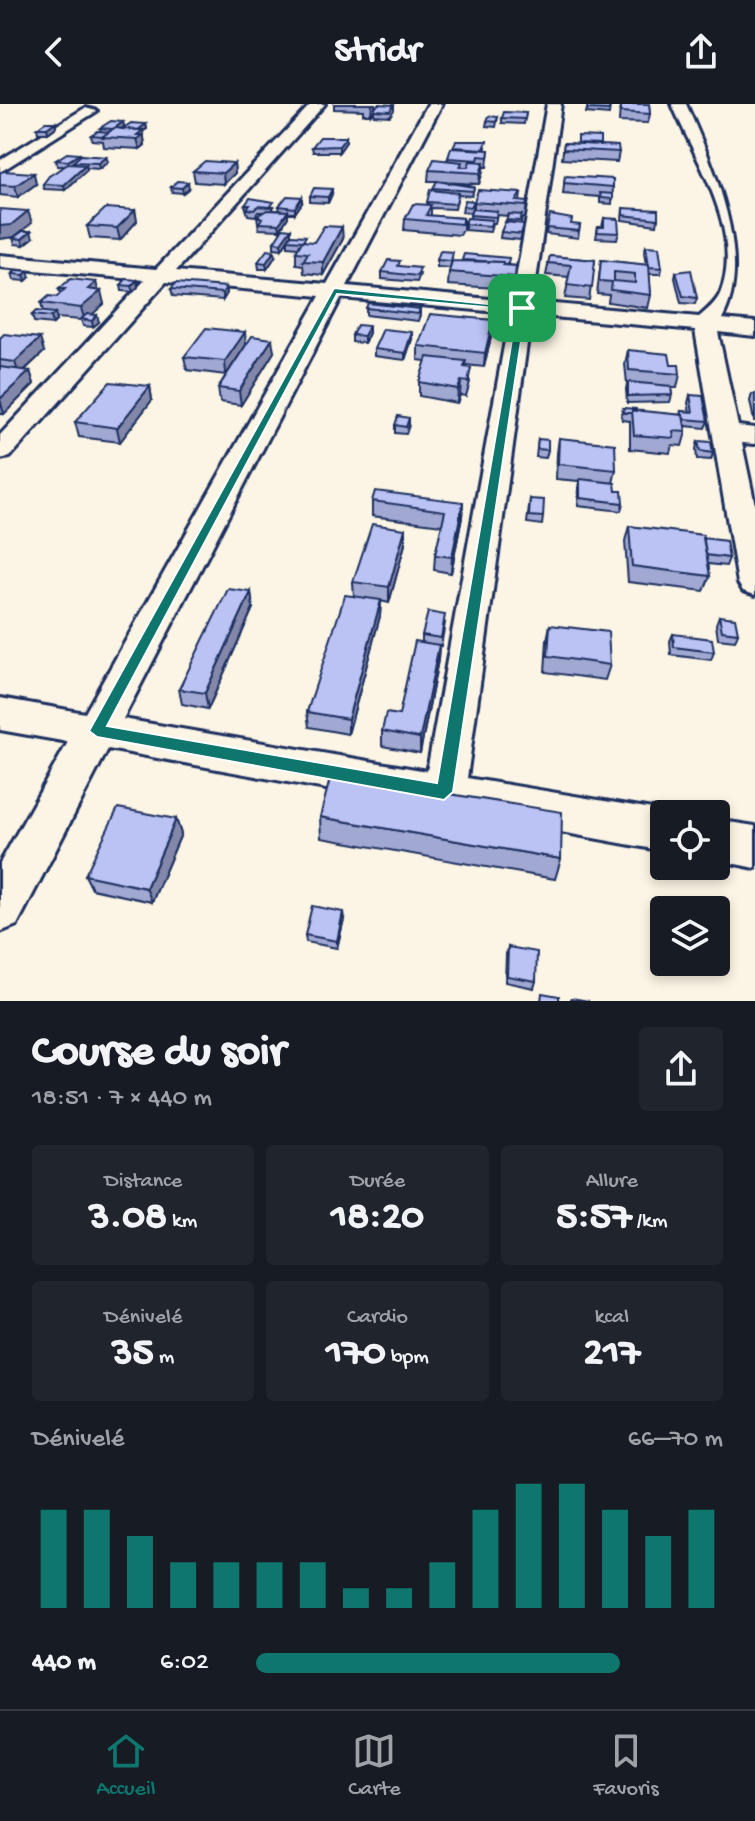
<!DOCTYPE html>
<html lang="fr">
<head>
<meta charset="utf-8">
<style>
	body { margin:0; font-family:"Gochi Hand",sans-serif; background:#20242c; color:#f1f3f6; height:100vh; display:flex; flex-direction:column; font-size:30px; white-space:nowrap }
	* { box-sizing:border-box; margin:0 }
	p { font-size:26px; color:#9ea1a6 }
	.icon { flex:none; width:44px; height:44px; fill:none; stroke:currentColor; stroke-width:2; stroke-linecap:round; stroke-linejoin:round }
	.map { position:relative; height:897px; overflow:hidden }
	.details { display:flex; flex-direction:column; background:#171b24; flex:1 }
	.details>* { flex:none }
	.buttons { position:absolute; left:650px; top:696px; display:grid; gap:16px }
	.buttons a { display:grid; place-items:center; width:80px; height:80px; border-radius:8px; background:#171b24; box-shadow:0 4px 12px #0003; font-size:40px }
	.pin { position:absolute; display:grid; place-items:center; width:68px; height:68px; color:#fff; margin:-34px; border-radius:16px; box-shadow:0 4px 12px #0006 }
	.round { display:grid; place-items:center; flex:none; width:84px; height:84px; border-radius:8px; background:#20242c }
	.overview { display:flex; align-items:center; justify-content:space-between; height:136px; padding:0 32px }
	h1 { font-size:44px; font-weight:700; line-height:60px }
	.metrics { display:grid; grid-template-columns:repeat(3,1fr); gap:12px; height:136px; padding:8px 32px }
	.metrics div { display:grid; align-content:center; border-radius:8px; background:#20242c; text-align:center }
	.metrics b { font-size:40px; font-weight:700 }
	.metrics small { font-size:22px; font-weight:400 }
	.metrics p { font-size:22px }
	.chart { height:224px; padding:16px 32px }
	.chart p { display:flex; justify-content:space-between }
	.chart svg { width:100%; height:144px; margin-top:8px; stroke:#0f766e; stroke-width:6 }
	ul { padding:0 32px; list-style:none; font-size:26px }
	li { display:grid; grid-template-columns:128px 96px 1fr; align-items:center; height:60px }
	li i { height:20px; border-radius:10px; background:#0f766e }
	header { display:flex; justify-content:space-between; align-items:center; height:104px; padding:0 32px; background:#171b24; font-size:36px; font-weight:700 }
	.tabs { display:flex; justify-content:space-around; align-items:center; height:112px; border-top:2px solid #363941; background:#171b24; font-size:22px; color:#9ea1a6 }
	.tabs a { display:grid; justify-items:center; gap:4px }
	.tabs .on { color:#0f766e }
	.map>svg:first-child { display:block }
</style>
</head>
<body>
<header><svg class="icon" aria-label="back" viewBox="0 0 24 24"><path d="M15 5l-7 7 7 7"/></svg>Stridr<svg class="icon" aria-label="share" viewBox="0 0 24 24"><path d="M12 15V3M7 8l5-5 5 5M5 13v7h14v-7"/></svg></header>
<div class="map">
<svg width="755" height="897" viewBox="0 0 755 897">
	<rect width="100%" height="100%" fill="#fcf5e5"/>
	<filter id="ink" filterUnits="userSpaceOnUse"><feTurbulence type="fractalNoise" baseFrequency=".0125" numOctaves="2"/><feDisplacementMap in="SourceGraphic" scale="16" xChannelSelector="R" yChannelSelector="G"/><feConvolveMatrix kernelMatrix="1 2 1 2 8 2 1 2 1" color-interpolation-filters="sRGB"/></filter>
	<g filter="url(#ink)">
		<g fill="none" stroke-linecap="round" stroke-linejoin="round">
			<defs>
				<path id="minor" d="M311,0H325L176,167L327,180L428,0H442L347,182L512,197L547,0H561L533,198L699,213C706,207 716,199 720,190C745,128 695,56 672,0H686C713,61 755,155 722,215L755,218V232L718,228L738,322L755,324V340L742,339L755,401V491L743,487L738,479L695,226L531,211L467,674L664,707L672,710H664V747L108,645L17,821L0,828V759L68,638L0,626V594L85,609L320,192L166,178L10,353L0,355V331L145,176L0,163V151L156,165ZM341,194L510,209L427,667L123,615Z
					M85,4L97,7L0,68V56Z
					M716,716L755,722V764L716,756Z"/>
			</defs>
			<use href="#minor" stroke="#1b2f5e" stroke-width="6"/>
			<use href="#minor" fill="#fcf5e5" fill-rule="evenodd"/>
		</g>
		<path fill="#a1a8d2" stroke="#1b2f5e" stroke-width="2" d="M334,0H375V5L371,10H363V6L334,5Z
			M620,0H649L650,10L648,19L619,18Z
			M394,1V6L390,12L374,11V6Z
			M610,1L609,11L586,9L587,5Z
			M526,9L524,20L502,19V14Z
			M498,13L496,23L486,22L487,17Z
			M55,18L56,23L48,29H38L37,24Z
			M123,18L124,23L146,20L147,25L143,27L145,41L140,45L104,43L103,37L92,36L91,31L101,28L100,24Z
			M346,33V38L339,48H313L312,43Z
			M564,39L600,41L619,48L617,58L562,55Z
			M453,43H486L485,46H489L487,63H483L479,80L442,78L474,83L472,92L458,91L455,105L431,104V112L463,114V126L460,131L404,126L405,115L427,101L437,77H428L429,66L447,56Z
			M79,50L80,52L106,53L108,58L99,65L86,64L87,66L65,86L44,85L43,80L64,62H57L56,56Z
			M234,59L235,69L224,80L195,78L193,67Z
			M0,69L36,80L18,93L0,91Z
			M565,72L613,83L612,100L600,99V93L563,90Z
			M171,83L189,84L183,89L172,88Z
			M521,89L520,98H527L525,114H522L521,120L523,126L520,136L500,134L501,128L506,118L508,112L497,111L495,119H492L490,128L465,126V120L470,114L471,109L462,108L463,102H473L472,105H474V98Z
			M332,90L328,99L310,98V92Z
			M302,99L295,109H288V113L280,126L259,125L257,112L263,108H258L255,112L248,111L245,101L274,103L272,106H280L279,102Z
			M623,104L658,115L657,121L622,116Z
			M135,106L137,117L120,136L90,134L87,122Z
			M604,114L619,129L617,135L596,134L598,123H602Z
			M580,121L578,134L546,130L547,124Z
			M291,125V131L306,138H314L343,135L323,171L304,169L303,161L296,160V148L299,143L288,142V136L282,145L274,144V138Z
			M13,134H33L24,141L15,140Z
			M646,142L662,164L661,170H649L651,191L648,204L608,198L609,191L597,190L601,156L646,161L644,148Z
			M550,152L595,156L589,196L565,194L569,173L546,171Z
			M275,153L267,165H259L258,158Z
			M452,154L450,164L437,163V156Z
			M508,161L516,162L513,185L448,181L449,168Z
			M400,162L420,170L417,178L382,175V168Z
			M17,166L30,173L26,177L14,176L12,170Z
			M676,168L697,194L695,200L681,199L675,174Z
			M137,176L138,183L133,188L122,187L121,181Z
			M226,183L227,189L223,196L173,192L171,185Z
			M59,185L98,186L104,200L92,210L99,218L93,223L83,222L81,216L57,214V216L53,220L34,218L32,211L43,208L41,199L57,193L60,190Z
			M366,204L420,205V211L418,217L366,211Z
			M493,216L492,229L484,263L465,261L470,278L466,292L460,291L457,299L419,292V278L426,257L418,256V242Z
			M369,222V229L364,239L352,238V231Z
			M0,234L44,248L25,266L30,267L34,280L4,310H0Z
			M412,235L405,256L374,252V245Z
			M246,241L274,248L241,301L220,298L218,284L226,271L187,266L184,253Z
			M628,246L671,261L680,270L677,284H671L672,291L670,298L627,299L626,285L627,280L625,260Z
			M150,282L152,296L120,338L79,333L75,318Z
			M752,290H755V317H754L750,297Z
			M690,291L708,317L705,324L685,322L686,328L682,342L672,341L670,349L630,345V317L622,316L621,311L623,304L636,307L680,311L681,307L690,308L688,299Z
			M409,314V321L406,330L395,329V321Z
			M559,334L616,366L613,379L616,387L623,399L621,407L578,402L579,377L556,375L557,349Z
			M538,335L548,346L546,354L536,353Z
			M698,337L713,349L711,356L697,355L696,345Z
			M530,395L543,413L542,421L527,419Z
			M372,397L463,398L462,413L451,469L434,466L435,451L442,421L372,412Z
			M629,422L703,434L729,454L726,462L708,460L710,472L704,487L628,478L625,437Z
			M405,425V440L389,499L381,497L380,512L348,630L309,623L307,608L354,493L353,478Z
			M251,488L253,504L208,605L182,600L179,585Z
			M719,512L738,529L735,537L718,535L716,520Z
			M445,519L441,542L439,541L438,556L420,649L382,642V627L399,611L422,538V531Z
			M550,521L610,561L605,576L545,568L547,536Z
			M673,530L714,548L711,556L671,551L670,537Z
			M320,713L561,755L555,775L321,734Z
			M176,715L181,730L152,798L92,785L85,771Z
			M344,815L337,844L306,838L305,831Z
			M508,843L536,877L534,884L505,878L506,850Z"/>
		<path fill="#8388ab" stroke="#1b2f5e" stroke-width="2" d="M372,0H375V5L371,10Z
			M55,18L56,23L48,29L47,24Z
			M123,18L124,23L114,30L113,25Z
			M146,20L147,25L143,27L145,41L140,45L135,28Z
			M346,33V38L339,48V42Z
			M79,50L81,55L73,58V60L69,63L68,57Z
			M106,53L108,58L99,65L98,59Z
			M484,58L483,68L479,80L480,69Z
			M234,59L235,69L224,80L223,69Z
			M86,61L87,66L65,86L64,81Z
			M34,69L36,80L18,93L15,82Z
			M188,78L189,84L183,89L182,84Z
			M332,85V90L328,99V93Z
			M302,93V99L295,109V104Z
			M135,106L137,117L120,136L117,124Z
			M28,107L32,119L14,133L0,135V122Z
			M288,107V113L280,126L279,120Z
			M342,123L343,135L323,171V158Z
			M291,125V131L282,145L281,139Z
			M31,127L33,134L24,141L22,135Z
			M274,147L275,153L267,165L266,159Z
			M28,167L30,173L26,177L24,171Z
			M137,176L138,183L133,188L131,182Z
			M96,178L99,189L101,187L104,200L85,217L81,204L88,185Z
			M226,183L227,189L223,196V189Z
			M55,209L57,216L53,220L51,213Z
			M97,211L99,218L93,223L92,217Z
			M493,216L492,229L484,263L485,249Z
			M369,222V229L364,239V232Z
			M245,228L246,241L226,271L225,257Z
			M412,228V235L405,256V249Z
			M40,234L44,248L19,271L15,258Z
			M272,235L274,248L241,301L239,287Z
			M30,267L34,280L4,310L0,295Z
			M461,277L460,291L457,299L458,285Z
			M150,282L152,296L120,338L117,324Z
			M463,398L462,413L451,469L452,453Z
			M405,425V440L389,499V483Z
			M251,488L253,504L208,605L205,589Z
			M381,496L380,512L348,630V615Z
			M439,541L438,556L420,649V634Z
			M176,715L181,730L152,798L146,784Z
			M343,808L344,815L337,844V837Z"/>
		<path fill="#bbc3f4" stroke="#1b2f5e" stroke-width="2" fill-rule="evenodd" d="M378,0L394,1L390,7L374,6Z
			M588,0H598L610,1L609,6L587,5Z
			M621,0H649L650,10L621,8Z
			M504,8L526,9L525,15L502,14Z
			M489,12L498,13L496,18L487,17Z
			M111,17L123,18L113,25L100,24Z
			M45,18H55L47,24H37Z
			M131,19L146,20L138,26L122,25Z
			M114,24L143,26L137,31H143L138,35L102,33Z
			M97,27L109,28L103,32L91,31Z
			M578,32L600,33V40L578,39Z
			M320,33H346L339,42L312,43Z
			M456,37H487L484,45L453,43Z
			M564,39L618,42L619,48L563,45Z
			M451,44L489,46L488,53L479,52L478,56L448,54Z
			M67,49L79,50L68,57L56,56Z
			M81,51L106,53L98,59L73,58Z
			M434,55L462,58L460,63H468L470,57L484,58L480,69L429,66Z
			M205,57L234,59L223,69L193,67Z
			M68,60L86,61L64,81L43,80L49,72Z
			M3,67L34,69L15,82L0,81V69Z
			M565,72L613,75V83L564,79Z
			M177,77L188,78L182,84L171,83Z
			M437,77L474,83L473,87L433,84Z
			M314,84L332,85L328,93L310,92Z
			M430,86L458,89L456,100L427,98Z
			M478,86L521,89L516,97L527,98L526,102L474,98Z
			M600,89L613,90V95L601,94Z
			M287,92L302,93L295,104L279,102Z
			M250,94L274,98L270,103L258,102L254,106L247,105L250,101H245Z
			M465,96L474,97L471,103L463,102Z
			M413,100L431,101L426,111L463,114L461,120L405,115Z
			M106,104L135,106L117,124L87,122Z
			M623,104L658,106V115L623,111Z
			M0,105L28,107L11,121L0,122Z
			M472,105L497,107L496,113L470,111Z
			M267,106L288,107L279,120L259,119L262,114L257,112Z
			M509,110L522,111L520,117L506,116Z
			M550,111L572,115L571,120L580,121L579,127L547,124Z
			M467,114L492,116L490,122L465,120Z
			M604,114L618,115L619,129L597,128L598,123H604Z
			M505,118L524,120L521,130L501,128Z
			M324,122L342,123L323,158L303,157L308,149L296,148L302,137L314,138Z
			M283,124L291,125L281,139L274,138Z
			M23,127H31L22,135L13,134Z
			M291,131L306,132L303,137L288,136Z
			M646,142L659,143L662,164L649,163Z
			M267,146L274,147L266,159L258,158Z
			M440,147L453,148L451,157L437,156Z
			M464,150L509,154L508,160H503V158L462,156Z
			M550,152L595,156L592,184L567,181L571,161L548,159Z
			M388,156L400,157L398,162L420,164L417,172L382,168Z
			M601,156L649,161L651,191L611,186L612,178L599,177ZM614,168L635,170V179L614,177Z
			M452,157L503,158V161L516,162L515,173L449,168Z
			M17,166L28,167L24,171L12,170Z
			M691,166L697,194L683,192L676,168Z
			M70,175L96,178L88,185L101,187L81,204L41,199L49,192L57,193L65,185H59Z
			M126,175L137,176L131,182L121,181Z
			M176,179L226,183L223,189L171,185Z
			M368,199L420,205L418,210L366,204Z
			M36,207L55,209L51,213L32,211Z
			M87,210L97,211L92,217L81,215Z
			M430,210L493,216L485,249L418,242Z
			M357,221L369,222L364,232L352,231Z
			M206,224L245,228L225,257L184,253Z
			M383,225L412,228L405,249L374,245Z
			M4,230L40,234L15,258L0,256V234Z
			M252,232L272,235L239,287L218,284Z
			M628,246L669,250L671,261H679L680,270L629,266Z
			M427,253L466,257L464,263L471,264L468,278L461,277L458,285L419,278Z
			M0,263L30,267L0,295Z
			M110,278L150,282L117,324L75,318Z
			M628,278L671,282L672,291L628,292Z
			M690,291L703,292L708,317L684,315L681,307L693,308Z
			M623,304L636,305V307L632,306V309H624Z
			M632,306L683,311L686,328L673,327L674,334L634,331Z
			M398,312L409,314L406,323L395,321Z
			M559,334L615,340L616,366L558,360Z
			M538,335L548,336V346L537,345Z
			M698,337L711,338L713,349L700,347Z
			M580,375L615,379L616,387H622L623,399L580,394Z
			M375,387L463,398L452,453L435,451L445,407L372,397Z
			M530,395L544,396L543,413L529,412Z
			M372,420L405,425L389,483L353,478Z
			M629,422L703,431L710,472L632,462Z
			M703,434L726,437L729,454L706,451Z
			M228,485L251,488L205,589L179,585Z
			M345,491L381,496L348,615L307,608Z
			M428,508L445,511L441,534L422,531Z
			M719,512L735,514L738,529L722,527Z
			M550,521L608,528L610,561L548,552Z
			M673,530L712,535L714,548L674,543Z
			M415,537L439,541L420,634L382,627L386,609L399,611Z
			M331,671L562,708L561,755L320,713Z
			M118,704L176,715L146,784L85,771Z
			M312,802L343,808L337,837L305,831Z
			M508,843L537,848L536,877L507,872Z
			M542,889L559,892V897H541Z
			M571,894L589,897H571Z"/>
	</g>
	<path fill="#0f766e" stroke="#fff" stroke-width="2" fill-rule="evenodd" d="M334,184L526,204L453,688L444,696L97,633L89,627ZM337,190L517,206L437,679L107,622Z"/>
</svg>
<div class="buttons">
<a><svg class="icon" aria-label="locate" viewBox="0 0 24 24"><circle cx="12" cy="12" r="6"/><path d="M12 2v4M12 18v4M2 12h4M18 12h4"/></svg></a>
<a><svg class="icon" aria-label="layers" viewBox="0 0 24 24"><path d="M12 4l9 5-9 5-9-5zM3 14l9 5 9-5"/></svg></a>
</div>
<div class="pin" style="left:522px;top:204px;background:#1e9e55"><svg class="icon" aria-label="arrive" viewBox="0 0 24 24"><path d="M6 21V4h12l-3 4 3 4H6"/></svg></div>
</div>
<section class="details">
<div class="overview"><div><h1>Course du soir</h1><p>18:51 · 7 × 440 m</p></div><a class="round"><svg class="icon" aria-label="share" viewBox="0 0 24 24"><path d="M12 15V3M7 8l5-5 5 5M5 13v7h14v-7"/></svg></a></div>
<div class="metrics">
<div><p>Distance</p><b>3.08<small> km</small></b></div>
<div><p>Durée</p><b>18:20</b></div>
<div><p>Allure</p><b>5:57<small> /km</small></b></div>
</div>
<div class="metrics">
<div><p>Dénivelé</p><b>35<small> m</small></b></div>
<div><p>Cardio</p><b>170<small> bpm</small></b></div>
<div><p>kcal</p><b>217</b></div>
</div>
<div class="chart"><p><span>Dénivelé</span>66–70 m</p>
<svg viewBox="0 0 160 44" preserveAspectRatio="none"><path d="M5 44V14M15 44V14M25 44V22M35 44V30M45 44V30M55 44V30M65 44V30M75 44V38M85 44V38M95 44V30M105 44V14M115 44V6M125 44V6M135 44V14M145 44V22M155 44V14"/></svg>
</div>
<ul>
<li><b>440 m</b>6:02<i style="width:78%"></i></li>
</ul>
</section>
<nav class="tabs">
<a class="on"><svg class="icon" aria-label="home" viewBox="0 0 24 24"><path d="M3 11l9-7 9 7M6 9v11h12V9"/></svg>Accueil</a>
<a><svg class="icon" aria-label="map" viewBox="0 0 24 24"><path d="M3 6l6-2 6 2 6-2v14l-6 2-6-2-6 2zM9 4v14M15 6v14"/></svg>Carte</a>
<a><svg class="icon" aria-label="saved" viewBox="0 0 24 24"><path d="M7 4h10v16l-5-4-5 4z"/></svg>Favoris</a>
</nav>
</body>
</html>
